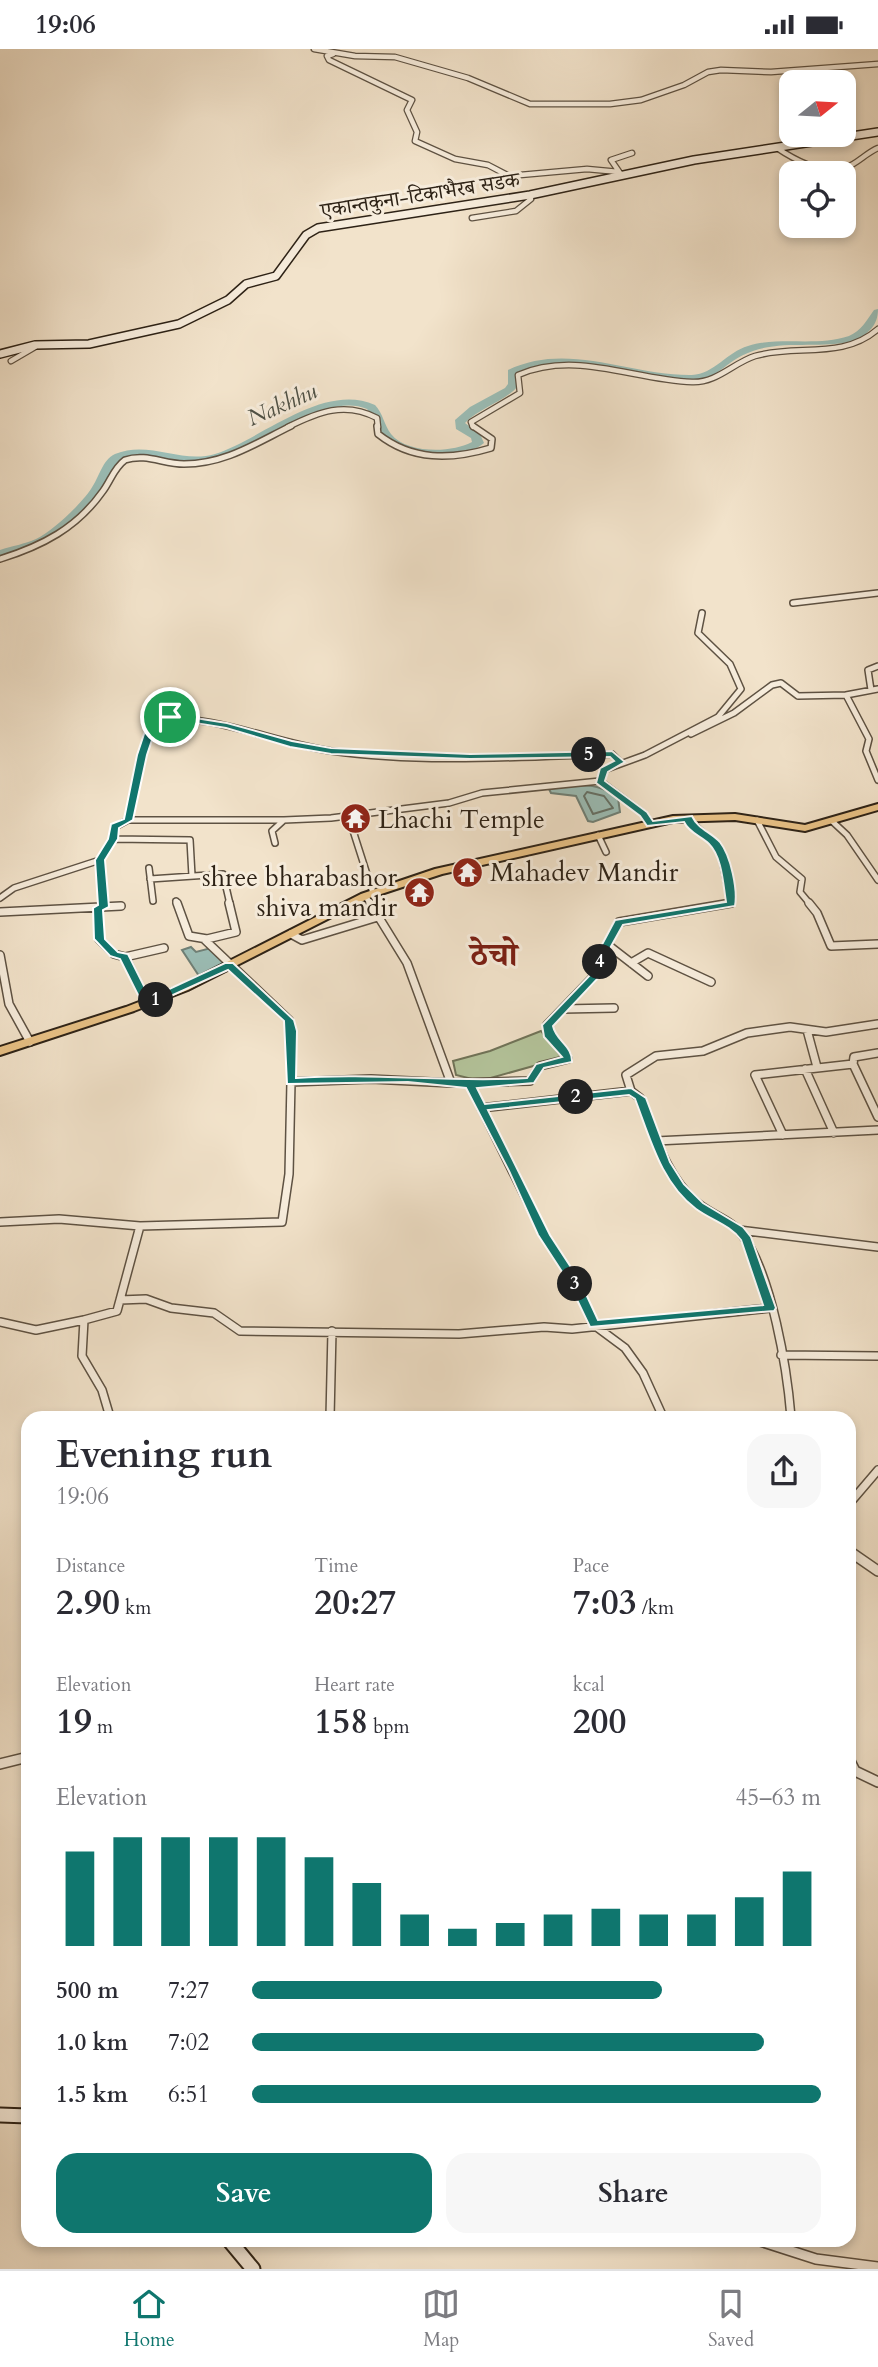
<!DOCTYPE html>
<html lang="en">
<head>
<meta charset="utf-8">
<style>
	body { margin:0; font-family:Cardo,"Noto Serif Devanagari",serif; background:#f7f7f7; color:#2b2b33; height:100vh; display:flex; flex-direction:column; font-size:26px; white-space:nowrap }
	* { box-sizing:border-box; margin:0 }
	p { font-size:23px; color:#7c7c81 }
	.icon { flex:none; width:38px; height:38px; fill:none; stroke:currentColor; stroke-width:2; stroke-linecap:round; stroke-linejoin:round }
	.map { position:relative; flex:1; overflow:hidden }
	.panel { position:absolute; left:21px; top:1362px; width:835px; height:836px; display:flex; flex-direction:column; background:#fff; border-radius:21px; box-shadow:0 4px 10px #0003 }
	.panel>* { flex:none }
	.needle { width:46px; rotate:72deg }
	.tools { position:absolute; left:779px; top:21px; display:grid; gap:14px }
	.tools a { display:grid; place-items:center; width:77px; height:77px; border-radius:14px; background:#fff; box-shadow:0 4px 10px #0003; font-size:35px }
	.pin { position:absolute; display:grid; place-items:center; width:60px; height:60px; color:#fff; margin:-30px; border:4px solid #fff; border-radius:50%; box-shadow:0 2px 7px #0007 }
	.km { position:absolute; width:35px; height:35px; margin:-18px; border-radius:50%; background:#222; color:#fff; font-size:19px; line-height:35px; text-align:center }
	.round { display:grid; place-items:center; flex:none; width:74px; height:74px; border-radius:21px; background:#f7f7f7 }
	.overview { display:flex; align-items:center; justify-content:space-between; height:119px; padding:0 35px }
	h1 { font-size:38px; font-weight:600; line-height:52px }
	.stats { display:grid; grid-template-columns:repeat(3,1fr); gap:10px; height:119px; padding:7px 35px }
	.stats div { display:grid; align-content:center }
	.stats b { font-size:35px; font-weight:600 }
	.stats small { font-size:19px; font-weight:400 }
	.stats p { font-size:19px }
	.chart { height:196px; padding:14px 35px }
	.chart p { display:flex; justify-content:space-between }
	.chart svg { width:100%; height:126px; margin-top:7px; stroke:#0f766e; stroke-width:6 }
	.cta { display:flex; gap:14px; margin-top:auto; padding:14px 35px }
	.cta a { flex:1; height:80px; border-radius:21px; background:#0f766e; color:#fff; font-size:28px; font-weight:600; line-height:80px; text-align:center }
	.cta a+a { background:#f7f7f7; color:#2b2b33 }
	ul { padding:0 35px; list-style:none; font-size:23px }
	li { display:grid; grid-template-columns:112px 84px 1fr; align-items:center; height:52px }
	li i { height:18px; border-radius:9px; background:#0f766e }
	.status { display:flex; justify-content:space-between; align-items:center; height:49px; padding:0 35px; background:#fff; direction:ltr }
	.status svg { height:19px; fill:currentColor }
	.dock { display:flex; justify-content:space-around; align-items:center; height:98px; border-top:2px solid #e1e1e2; background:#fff; font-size:19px; color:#7c7c81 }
	.dock a { display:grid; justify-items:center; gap:4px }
	.dock .current { color:#0f766e }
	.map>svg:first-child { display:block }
</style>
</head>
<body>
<div class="status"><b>19:06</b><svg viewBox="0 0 49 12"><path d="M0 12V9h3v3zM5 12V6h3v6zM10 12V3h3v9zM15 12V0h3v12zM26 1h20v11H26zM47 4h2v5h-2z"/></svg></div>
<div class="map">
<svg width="878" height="2220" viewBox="0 0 878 2220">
	<rect width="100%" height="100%" fill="#f2e3cb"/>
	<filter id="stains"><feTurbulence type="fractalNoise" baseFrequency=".00286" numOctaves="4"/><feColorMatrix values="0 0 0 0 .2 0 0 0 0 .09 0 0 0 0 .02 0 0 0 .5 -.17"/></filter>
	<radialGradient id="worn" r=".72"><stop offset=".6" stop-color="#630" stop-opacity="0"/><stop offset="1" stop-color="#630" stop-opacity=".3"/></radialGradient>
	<path fill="#b4c59c" stroke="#707459" stroke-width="2" d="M541,982L562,1009L480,1032L456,1026L453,1012L490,1002Z"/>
	<path fill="#9bbeb7" stroke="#6f8077" stroke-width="2" d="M573,736C592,736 603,737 618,749L620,763L593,773L588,772L576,747L551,744L549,740Z
		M191,898L196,903L211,899L225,914L199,927L182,901Z"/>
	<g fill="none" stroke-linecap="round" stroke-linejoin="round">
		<path stroke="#647066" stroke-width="2" d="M587,743L604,747L613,759L593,765L584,747Z"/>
		<path fill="#9bbeb7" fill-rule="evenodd" d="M878,260C878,277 868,285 854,292C821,300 784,291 753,302C718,314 722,335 675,332C624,328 566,300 518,324L519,336C505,353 481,358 465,374L480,385L484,394C464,412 408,410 387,394C376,385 376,370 367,360C326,342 262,397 224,409C212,413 200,417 187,416C167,414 139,398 120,412C110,419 108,434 101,444C88,462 66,484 46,494C33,501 14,505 0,509V501C12,497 25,495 36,490C53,482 81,455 91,440C99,429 102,411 115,405C149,391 181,415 215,405C262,390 323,333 375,356C383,364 384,376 391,385C407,405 452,404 472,393L471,389L456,380L455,371L470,358L505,339L508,335V321C568,292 630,327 692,326C714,325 727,303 748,297C780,287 817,298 849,287C861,282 867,271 874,261Z"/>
		<defs>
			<path id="street-far3" d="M314,0L355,7L395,8L468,29L530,55H610L641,51L684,36L708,23L721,21L771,23L878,15
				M333,5L327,7L329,11L412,51L407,61L417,83L415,92L455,110L488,116L509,127L587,120L619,123
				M777,99C795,111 823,126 845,119C857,115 866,104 878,99
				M620,124L611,111L632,104
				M472,169L516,162L531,150L530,146
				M11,312L35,298
				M288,378C318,363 345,352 377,369L378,378
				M473,378L471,373L520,344L518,326C576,301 633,331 692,333C717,334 733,314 755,307C797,295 843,311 878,280"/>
			<path id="street-far2" d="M377,377L378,385C412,412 451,411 491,399L492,390L473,377
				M0,510C42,497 77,479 103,442C111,431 114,419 125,411C146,404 163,415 184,415C225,415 256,394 291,377
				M793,554L878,544
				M878,640L846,646L869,690L866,702L878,731
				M871,641L868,621L878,617
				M691,685L734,664L772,636L781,634L798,647L846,646
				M348,766L373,844
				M688,770L720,800L731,855H728
				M128,771H284
				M757,771L776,808L802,830L800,843L810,855
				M833,773L847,786L878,831
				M651,775L644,765L600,732L604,721L645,706L718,668L741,640L730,615L698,584L702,564
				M598,786L606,803
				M113,790L190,791L192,827
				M275,794L272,782L284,771L331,769L449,754L482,744L600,732
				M100,811L103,855
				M149,819L153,852
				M150,830L223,825L230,855
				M365,847L371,855
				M0,849L14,839L100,811L113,790L115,778L128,771L142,706L154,670C216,665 270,693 331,702C423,715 519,708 612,705L620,713
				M176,852L177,855"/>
			<path id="street-far1" d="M103,854V858
				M177,854L189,887L207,890L236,883L229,854
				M370,854L407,914L451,1034L530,1032L540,1017L568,1010C564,996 548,992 547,976L597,924L603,903L619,873L731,854
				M809,854L817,864L831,897L878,895
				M98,859L99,890L114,905L125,908L147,954
				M0,863L121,857
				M291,885L302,891L381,867
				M205,891L289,971L292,982L291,1033L371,1030L451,1034
				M608,896L648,927
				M0,906L9,955L30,993
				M125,908L164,899
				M631,914L648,904L711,933
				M563,960L614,959
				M807,981L817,1018
				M878,1004L854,1008L853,1015L878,1068
				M805,1020L834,1084
				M470,1036L544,1186L574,1232L594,1276L625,1299L643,1324L663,1368
				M631,1042L626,1026L656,1007L703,1002L747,984L790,978L826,983L878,975
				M481,1059L631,1042L640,1049C655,1085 665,1125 695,1152C710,1166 732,1170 743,1187C772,1227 787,1319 791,1368
				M783,1086L755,1026L853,1015
				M656,1092L878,1081
				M0,1173L59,1170L140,1177
				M739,1181L878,1198
				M120,1251L146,1250L171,1259L214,1264L240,1282L459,1285L544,1278L572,1280L770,1259
				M0,1273L36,1281L84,1271
				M781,1306L878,1307
				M110,1368L102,1341L82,1307L84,1271L117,1262L140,1177L282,1173L289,1125L291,1033
				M330,1368L332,1282
				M849,1455L878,1421"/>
			<path id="street" d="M849,1502L878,1522
				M849,1710L855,1722L878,1733
				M0,1715L28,1708
				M757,2191L816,2210L878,2218"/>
			<path id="secondary-far1" d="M0,305L35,296L89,295L179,275L228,251L246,235L276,227L306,186L318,179L530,146L694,111L878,83"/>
			<path id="secondary" d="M0,2066L28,2067
				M229,2191L253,2220"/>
			<path id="primary" d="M878,755V761L805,782L735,771L673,773L442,825L369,849L188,941L134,962L0,1006V998L126,958L180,937L361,845L435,820L673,767L735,765L805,776Z"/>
		</defs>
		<use href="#street-far3" stroke="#5e5243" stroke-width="7"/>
		<use href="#street-far2" stroke="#5e5243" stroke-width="8"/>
		<use href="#street-far1" stroke="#5e5243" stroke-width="10"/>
		<use href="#street" stroke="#5e5243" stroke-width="12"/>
		<use href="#secondary-far1" stroke="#2d2216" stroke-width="10"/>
		<use href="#secondary" stroke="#2d2216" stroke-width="17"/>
		<use href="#primary" stroke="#2d2216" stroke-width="4"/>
		<use href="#street-far3" stroke="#f7eddd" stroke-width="4.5"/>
		<use href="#street-far2" stroke="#f7eddd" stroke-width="5"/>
		<use href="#street-far1" stroke="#f7eddd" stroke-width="7"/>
		<use href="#street" stroke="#f7eddd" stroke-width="9"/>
		<use href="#secondary-far1" stroke="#f7eddd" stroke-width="7"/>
		<use href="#secondary" stroke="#f7eddd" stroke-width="13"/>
		<use href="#primary" fill="#e9c286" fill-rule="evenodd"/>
	</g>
	<path fill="#0f766e" stroke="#fff" stroke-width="2" fill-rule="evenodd" d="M170,665L227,674L292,692L331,699L470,705L612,702L625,713L608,723L605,732L647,763L653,772L692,767C698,780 711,783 720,793C731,807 738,841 735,857L623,876L608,903L601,926L553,977C556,992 573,997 572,1013L544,1019L534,1034L477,1039L485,1055L631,1039L646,1049L670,1113L684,1135L703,1154L743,1178L751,1188L776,1259L774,1262L590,1278L568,1232L538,1186L509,1122L466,1039L408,1033L287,1035L284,972L228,921L151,956H143L120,910L110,907L94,890L93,859L98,856L95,811L108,790L111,775L124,770L137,706L149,670ZM170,670L226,679L290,698L331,705L470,710L610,708L614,712L600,719L596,734L640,767L647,777L684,773C689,784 701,787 709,795C722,808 723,835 726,853L615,871L598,903L592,924L542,976L544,988L562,1008L536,1015L527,1029C450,1034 373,1023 296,1029L297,982L294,971L233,914H225L150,949L128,905L118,903L105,890L103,861L109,858L105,811L118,790L119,779L133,771L147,706L158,673ZM629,1046L635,1050C650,1089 661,1134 696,1160C711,1171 730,1176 741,1191L763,1256L598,1271L580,1232L550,1186L488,1061Z"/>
	<defs>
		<symbol id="temple-disc" viewBox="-11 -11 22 22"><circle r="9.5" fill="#8f2418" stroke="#f7eddd"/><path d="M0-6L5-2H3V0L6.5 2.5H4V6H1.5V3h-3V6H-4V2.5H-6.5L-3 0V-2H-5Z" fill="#fff"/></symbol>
	</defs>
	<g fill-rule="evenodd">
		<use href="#temple-disc" x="338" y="752" width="35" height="35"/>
		<use href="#temple-disc" x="450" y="806" width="35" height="35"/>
		<use href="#temple-disc" x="402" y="826" width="35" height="35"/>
	</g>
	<g text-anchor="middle" stroke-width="6" stroke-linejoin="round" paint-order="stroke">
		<g font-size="21" fill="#2d2216" stroke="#f7eddd">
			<text transform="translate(420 146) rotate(-9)" y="7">एकान्तकुना-टिकाभैरब सडक</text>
		</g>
		<g font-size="23" font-style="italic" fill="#4e5146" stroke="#f7eddd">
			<text transform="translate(282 355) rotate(-24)" y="8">Nakhhu</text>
		</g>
		<g font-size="26" fill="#2d2216" stroke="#f7eddd" text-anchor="start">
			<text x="378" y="779">Lhachi Temple</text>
			<text x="490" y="832">Mahadev Mandir</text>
			<text x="397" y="837" text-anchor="end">shree bharabashor<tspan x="397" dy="30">shiva mandir</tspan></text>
		</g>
		<g font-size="33" font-weight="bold" fill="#7a1f14" stroke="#f7eddd">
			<text x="494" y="917">ठेचो</text>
		</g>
	</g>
	<rect width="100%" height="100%" filter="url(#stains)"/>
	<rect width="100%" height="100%" fill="url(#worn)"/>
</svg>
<div class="tools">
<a><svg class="needle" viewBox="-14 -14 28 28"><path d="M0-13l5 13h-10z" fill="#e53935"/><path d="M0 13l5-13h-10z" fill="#7c7c81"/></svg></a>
<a><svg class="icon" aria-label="locate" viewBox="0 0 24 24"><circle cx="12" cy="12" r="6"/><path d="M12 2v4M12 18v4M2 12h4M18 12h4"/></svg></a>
</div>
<div class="pin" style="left:170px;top:668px;background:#1e9e55"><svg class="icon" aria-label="arrive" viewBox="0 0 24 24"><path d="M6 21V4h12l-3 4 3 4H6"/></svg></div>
<b class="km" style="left:156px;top:951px">1</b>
<b class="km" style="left:576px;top:1048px">2</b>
<b class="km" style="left:575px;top:1235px">3</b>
<b class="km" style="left:600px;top:913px">4</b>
<b class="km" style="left:589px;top:706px">5</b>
<section class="panel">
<div class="overview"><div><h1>Evening run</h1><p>19:06</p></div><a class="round"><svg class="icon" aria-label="share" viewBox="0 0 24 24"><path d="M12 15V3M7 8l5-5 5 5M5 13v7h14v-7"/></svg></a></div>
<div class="stats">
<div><p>Distance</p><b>2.90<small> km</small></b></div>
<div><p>Time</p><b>20:27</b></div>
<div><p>Pace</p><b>7:03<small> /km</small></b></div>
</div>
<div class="stats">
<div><p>Elevation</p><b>19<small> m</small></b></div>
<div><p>Heart rate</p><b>158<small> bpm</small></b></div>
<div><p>kcal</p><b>200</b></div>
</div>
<div class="chart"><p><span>Elevation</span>45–63 m</p>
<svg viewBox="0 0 160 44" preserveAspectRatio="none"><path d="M5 44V11M15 44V6M25 44V6M35 44V6M45 44V6M55 44V13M65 44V22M75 44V33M85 44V38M95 44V36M105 44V33M115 44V31M125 44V33M135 44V33M145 44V27M155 44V18"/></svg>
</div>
<ul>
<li><b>500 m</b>7:27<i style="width:72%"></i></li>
<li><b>1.0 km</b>7:02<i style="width:90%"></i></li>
<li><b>1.5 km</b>6:51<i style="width:100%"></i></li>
</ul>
<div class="cta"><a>Save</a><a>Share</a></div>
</section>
</div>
<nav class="dock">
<a class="current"><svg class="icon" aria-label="home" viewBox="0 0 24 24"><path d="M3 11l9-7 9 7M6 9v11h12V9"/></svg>Home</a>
<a><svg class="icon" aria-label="map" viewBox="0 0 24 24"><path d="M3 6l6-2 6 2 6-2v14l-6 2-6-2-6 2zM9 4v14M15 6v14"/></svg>Map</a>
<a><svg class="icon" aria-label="saved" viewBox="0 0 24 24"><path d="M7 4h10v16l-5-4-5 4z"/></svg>Saved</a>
</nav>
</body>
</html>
